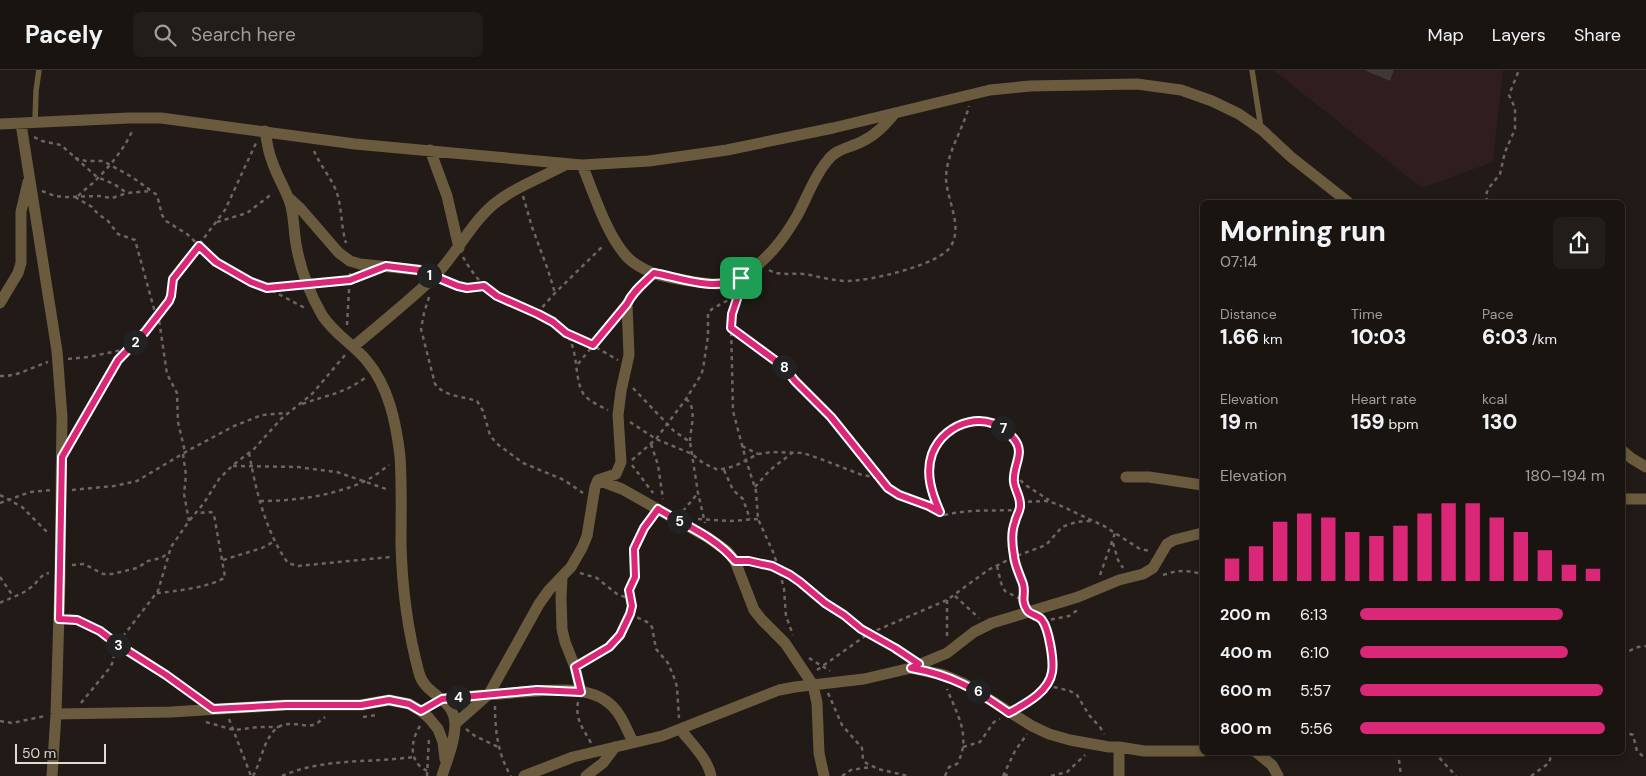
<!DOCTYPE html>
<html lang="en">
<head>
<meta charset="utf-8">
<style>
	body { margin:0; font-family:"DM Sans",sans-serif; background:#221d19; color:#f1f3f6; height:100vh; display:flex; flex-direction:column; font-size:19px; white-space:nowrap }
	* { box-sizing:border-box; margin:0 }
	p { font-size:16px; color:#9f9e9f }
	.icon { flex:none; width:28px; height:28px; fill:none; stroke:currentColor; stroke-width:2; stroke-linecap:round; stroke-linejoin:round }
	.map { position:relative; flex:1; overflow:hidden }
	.side { position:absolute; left:1200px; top:130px; width:425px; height:555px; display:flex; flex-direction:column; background:#191410; border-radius:8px; box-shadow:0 2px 8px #0003,0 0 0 1px #373330 }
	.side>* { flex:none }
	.scale { position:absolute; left:15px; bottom:12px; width:91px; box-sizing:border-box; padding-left:5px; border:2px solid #ded9d6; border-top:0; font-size:14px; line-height:18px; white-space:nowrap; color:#ded9d6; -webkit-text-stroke:4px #211a16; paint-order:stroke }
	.pin { position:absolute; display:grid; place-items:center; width:42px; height:42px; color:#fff; margin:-21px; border-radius:10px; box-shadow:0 2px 8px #0006 }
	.km { position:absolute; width:25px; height:25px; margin:-12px; border-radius:50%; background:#222; color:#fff; font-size:14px; line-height:25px; text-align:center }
	.round { display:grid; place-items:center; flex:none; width:52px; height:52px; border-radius:8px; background:#221d19 }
	.headline { display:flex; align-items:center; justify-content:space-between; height:85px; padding:0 20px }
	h1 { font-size:28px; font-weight:800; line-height:38px }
	.metrics { display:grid; grid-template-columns:repeat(3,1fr); gap:8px; height:85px; padding:5px 20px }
	.metrics div { display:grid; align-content:center }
	.metrics b { font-size:21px; font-weight:800 }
	.metrics small { font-size:14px; font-weight:400 }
	.metrics p { font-size:14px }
	.chart { height:140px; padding:10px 20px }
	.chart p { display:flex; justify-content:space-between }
	.chart svg { width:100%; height:90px; margin-top:5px; stroke:#db2777; stroke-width:6 }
	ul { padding:0 20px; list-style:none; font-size:16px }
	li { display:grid; grid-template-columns:80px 60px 1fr; align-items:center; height:38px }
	li i { height:12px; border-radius:6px; background:#db2777 }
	header { display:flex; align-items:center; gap:30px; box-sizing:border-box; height:70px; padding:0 25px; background:#191410; border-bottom:1px solid #373330 }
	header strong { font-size:24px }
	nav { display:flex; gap:28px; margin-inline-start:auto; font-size:18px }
	.search { width:350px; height:45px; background:#221d19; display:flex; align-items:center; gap:12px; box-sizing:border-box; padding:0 18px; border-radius:8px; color:#9f9e9f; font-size:19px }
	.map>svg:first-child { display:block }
</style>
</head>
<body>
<header>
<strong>Pacely</strong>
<div class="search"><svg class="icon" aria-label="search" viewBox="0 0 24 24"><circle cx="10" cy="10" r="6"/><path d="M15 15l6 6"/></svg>Search here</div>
<nav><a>Map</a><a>Layers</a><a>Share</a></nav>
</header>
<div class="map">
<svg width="1646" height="706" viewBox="0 0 1646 706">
	<rect width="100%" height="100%" fill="#211a16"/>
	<path fill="#2f1d20" d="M1273,0H1503L1493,92L1422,118Z"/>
	<path fill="#403834" d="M1364,0H1394L1390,11Z"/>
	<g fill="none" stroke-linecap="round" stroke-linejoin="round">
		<path stroke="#6c6662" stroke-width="2.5" stroke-dasharray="4 4" stroke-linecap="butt" d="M34,67L42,71L61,75L97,107L114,114L127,123L150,121
			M314,81C320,95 332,109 337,123C342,139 341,157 346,173
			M75,88L86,91H103L132,107L157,125L162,145L166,151L187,164L213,189L251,212L267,218L305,238
			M42,121L55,126L66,127L99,126L112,128L127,123
			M78,126C83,121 88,117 93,113C109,97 124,80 133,59
			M523,126L532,157L548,200L555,223
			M75,127L92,137L98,144L108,151L118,164L135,170L156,246
			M1487,132L1486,125L1488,119L1500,104L1505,82L1515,59V38L1509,25L1519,0
			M217,152L247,143L273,123
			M463,187C471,201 482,216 495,225C517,240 549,241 566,263C580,282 573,311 585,326C591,332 600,336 608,340
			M769,200C779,206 791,203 803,204C818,206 832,211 848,211C869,211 940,195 951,176C963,156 947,130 946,109C946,83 963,60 969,36
			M444,211L467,218L483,217
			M318,214L350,210L361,206
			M268,218L295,214
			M737,223V233L731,253L733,341L746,390L756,421L758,449L773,482L779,499L784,519L786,546L793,565
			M632,225L645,211
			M429,227L424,243L421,259L435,314C445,327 462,326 477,331L483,341L490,365L496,373L523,393L564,410L583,423
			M158,243L167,304L177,323L178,352L185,382
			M537,243L555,223L604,175
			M347,255L350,203
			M731,258L784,297L795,311L831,347L893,422L929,436L945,445C969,439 994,441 1019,440
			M567,264L585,271L618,290
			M68,289L88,287L127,279
			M578,294L617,246
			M0,306C17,307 32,297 48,292
			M633,318L674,361L690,372L698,423L705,453
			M686,329C698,338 690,359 690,372
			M302,334C327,325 343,324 365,308
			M630,352L656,369L692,384L703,393L718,400L735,396L758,384L772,382L803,383L818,388L862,405L880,408
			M74,366L119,290L145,262L169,231L171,226L173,209L225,140L256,73
			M651,374L658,395L663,429
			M742,376L758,384
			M249,383C256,420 265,461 288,493L298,496L390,487
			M183,384L186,405L184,424L189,451
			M632,390L656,369L686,329L701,305L703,299L708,266V243L712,239L732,228L735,223
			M632,395L653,423
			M233,396L298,397L337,402L389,420
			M724,400L733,420L743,429L750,449
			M1014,405L1027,416L1049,430
			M755,417L770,400L792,383
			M72,420L114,416L137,411L189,380L234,356L262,345L287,343
			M0,425L22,437L49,464
			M260,431C295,431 331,426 363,412C372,408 381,401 389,395
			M1020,432L1046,431L1057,434L1104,456L1140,479L1151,481
			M0,433L30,422L52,420
			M939,440C932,423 926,404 932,385C942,352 983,340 1009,363C1013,367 1018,372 1019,378C1021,387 1015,395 1014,404C1013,416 1020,423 1020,434C1021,439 1016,446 1015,452C1013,457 1012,464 1012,470C1012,491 1026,511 1022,530
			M683,441L698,423
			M698,449L730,451L758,449
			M1113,473L1118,490L1123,498
			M223,490L262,478L275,471
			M747,491L772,497L790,505L801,512L825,533L849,548L861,559L910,587
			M72,495L84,494L103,504H112L137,498L148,491L161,488L167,484
			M997,496L1001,513L1005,521L1022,530
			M580,503L597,508L617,524L630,529
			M1100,505L1115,463
			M1163,505C1177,500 1188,500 1202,504
			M0,507L13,526
			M157,523C173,522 215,516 225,507L214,445L211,442L197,443
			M955,526L979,548
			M947,530V569
			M0,533C9,528 22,525 30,518C38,513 39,505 49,503
			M630,544L647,552L652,557L656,579L668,593L675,610L677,617L679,648
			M70,549C93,550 115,573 134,585C155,600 178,613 199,628
			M1043,551L1069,546L1079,539
			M1622,584L1638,577L1646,576
			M809,588L830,601
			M586,592L609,577L620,565L630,544L631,536L629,520L635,507L634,479L638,469L651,449
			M817,600L868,564L947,530L988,500L1014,487L1046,475L1062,457L1076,452L1092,451
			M1046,615L1070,621L1077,625L1089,645L1100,657L1104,664
			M828,623L842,655L862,678L863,689L866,693L878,699L908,706
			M578,632C575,650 583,658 591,673
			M81,633L108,600L112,594L117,574L158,521L171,477L189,451L204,433L219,409L233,395L254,379L281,349L312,324L345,285
			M495,636C495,661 498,685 511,706
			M1019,636C1045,620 1057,609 1050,577C1048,568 1046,558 1042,550
			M363,647L377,645
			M229,649L251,706
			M0,651L12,653L45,646
			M206,652L234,660L259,657H279
			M420,656C409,673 409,696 431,702
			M466,659L475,666L498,677
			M1622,661L1633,665L1637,681L1646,689
			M963,677L980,672L994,652L1000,649
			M1398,682L1401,706
			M1434,682L1456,706
			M1004,704L1009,706
			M253,706C260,694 262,678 270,666C284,644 301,660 316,654C319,652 322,649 325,647
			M282,706C322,688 370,693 413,687
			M427,706L429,668
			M842,706L851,700L871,697
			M945,706L949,697L957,694C972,667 957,644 947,619
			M1003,706L1015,681L1027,664
			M1051,706L1067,702L1085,685
			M1531,706L1549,693L1552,682"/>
		<path stroke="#6b5b3e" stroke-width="5.5" d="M1252,0L1261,58
			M35,53L36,21L39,0"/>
		<path stroke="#6b5b3e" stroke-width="11" d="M0,54L129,48H161L355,74L582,95L649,91L727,80L833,58L990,20L1030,16L1137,14L1181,20L1212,31L1239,44L1262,60L1291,87L1348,132
			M21,54L57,281L62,347L60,509L56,644L52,706
			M265,61C267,71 268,82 272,91C277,107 287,121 291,136C294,149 294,162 296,174C300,198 310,224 322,245C334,264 353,274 367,291C389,317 396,353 400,386C402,416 401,445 401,474C402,517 408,562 419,603C425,626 454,627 455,654C455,672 447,690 442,706
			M430,80L447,126L459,178
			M582,95C594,123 606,164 627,187C634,194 643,199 653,203C667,208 717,217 731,213C744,209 764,190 773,180C782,170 790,158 797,146C807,128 814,106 828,90C836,79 849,78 861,72C876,65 885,55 895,43
			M289,128L300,138L339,183L350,191L360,194L419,200L433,207
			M0,233L18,203L21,193V142L28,112
			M353,277C380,254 408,232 434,207C456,185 470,154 494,134C515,117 543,107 567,94
			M1622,380L1631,388L1646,397
			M1126,407H1149L1202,415
			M598,410L622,419L707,467L727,481L735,491L754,540L762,550L785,573L813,615L817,633L819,683L824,706
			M1622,429H1646
			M562,508L561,527L562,559L565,572L575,597L581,622
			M911,598L944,605L963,613L1032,656L1049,664L1070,670L1109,677H1119L1144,681H1202
			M442,629C465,626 488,625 512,623C538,621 583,614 606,631C620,640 626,658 633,672
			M56,644L171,642L286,635H361L389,630L409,634L421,641L429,648L438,659L443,672L445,689
			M455,654L489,624L539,534L549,520L571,497L582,478L587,466L595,417L598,410L616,404L621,392L618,345L621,321L629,285L627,234
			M680,659C691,673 708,689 711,706
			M1119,677V706
			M1256,682L1272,695L1278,706
			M524,706L573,687L662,666L779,620L795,617L864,609L911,598L947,583L974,562L992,553L1078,527L1119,510L1143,504L1153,498L1167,474L1174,470L1202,463
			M586,706L603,693L615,677"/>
	</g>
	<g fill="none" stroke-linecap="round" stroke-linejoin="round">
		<defs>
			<path id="route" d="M199,176L216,192L251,212L267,218L350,210L386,196L419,200L458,216L467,218L484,216L497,226L538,244L553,252L566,263L593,275L627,234C633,221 644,213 654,203C681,208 715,222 741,208L736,222L737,229L732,244L731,258L784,297L795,311L831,347L888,418L899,425L929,436L940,442C932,424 925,404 932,384C945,350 991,338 1014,369C1026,383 1012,396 1014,412C1015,420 1020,426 1020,434C1021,440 1016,446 1015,452C1011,462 1012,475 1014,486C1015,496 1020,505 1023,514C1026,525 1020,529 1027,540C1030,545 1038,545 1042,550C1049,559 1054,591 1052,602C1049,622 1025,634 1009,643C975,619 952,605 911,598L919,594L895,578L861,559L844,545L825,533L800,512L790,505L772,496L762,494L749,491H735C716,467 684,455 658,439L644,458L634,479L635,507L629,520L632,536L630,544L620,565L609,577L575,597L581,622L537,620L442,629L421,641L409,634L389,630L361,635H286L213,639L166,605L117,574L100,561L77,550L59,549L62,387L118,290L145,262L169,231L171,226L173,209Z"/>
		</defs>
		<use href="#route" stroke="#fff" stroke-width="10"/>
		<use href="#route" stroke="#db2777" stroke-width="6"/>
	</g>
</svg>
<div class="scale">50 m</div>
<div class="pin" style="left:741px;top:208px;background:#1e9e55"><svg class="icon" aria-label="arrive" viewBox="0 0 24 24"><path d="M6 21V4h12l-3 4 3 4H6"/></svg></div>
<b class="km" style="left:429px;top:205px">1</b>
<b class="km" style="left:135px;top:272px">2</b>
<b class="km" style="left:118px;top:575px">3</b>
<b class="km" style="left:458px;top:627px">4</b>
<b class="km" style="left:679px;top:451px">5</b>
<b class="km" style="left:978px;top:621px">6</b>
<b class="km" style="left:1003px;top:358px">7</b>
<b class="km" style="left:784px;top:297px">8</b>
<section class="side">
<div class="headline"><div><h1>Morning run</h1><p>07:14</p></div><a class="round"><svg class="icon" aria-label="share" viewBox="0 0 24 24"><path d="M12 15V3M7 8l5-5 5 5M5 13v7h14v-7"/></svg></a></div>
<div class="metrics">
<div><p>Distance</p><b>1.66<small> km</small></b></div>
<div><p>Time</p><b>10:03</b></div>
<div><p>Pace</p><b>6:03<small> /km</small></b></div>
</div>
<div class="metrics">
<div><p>Elevation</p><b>19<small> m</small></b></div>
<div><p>Heart rate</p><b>159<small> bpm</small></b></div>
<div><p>kcal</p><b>130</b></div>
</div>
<div class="chart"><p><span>Elevation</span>180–194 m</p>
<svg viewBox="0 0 160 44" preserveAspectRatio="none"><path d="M5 44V33M15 44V27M25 44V15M35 44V11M45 44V13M55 44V20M65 44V22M75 44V17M85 44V11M95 44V6M105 44V6M115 44V13M125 44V20M135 44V29M145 44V36M155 44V38"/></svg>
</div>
<ul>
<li><b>200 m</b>6:13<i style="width:83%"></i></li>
<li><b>400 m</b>6:10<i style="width:85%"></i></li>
<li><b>600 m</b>5:57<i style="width:99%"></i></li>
<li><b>800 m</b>5:56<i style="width:100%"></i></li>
</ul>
</section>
</div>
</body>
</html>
